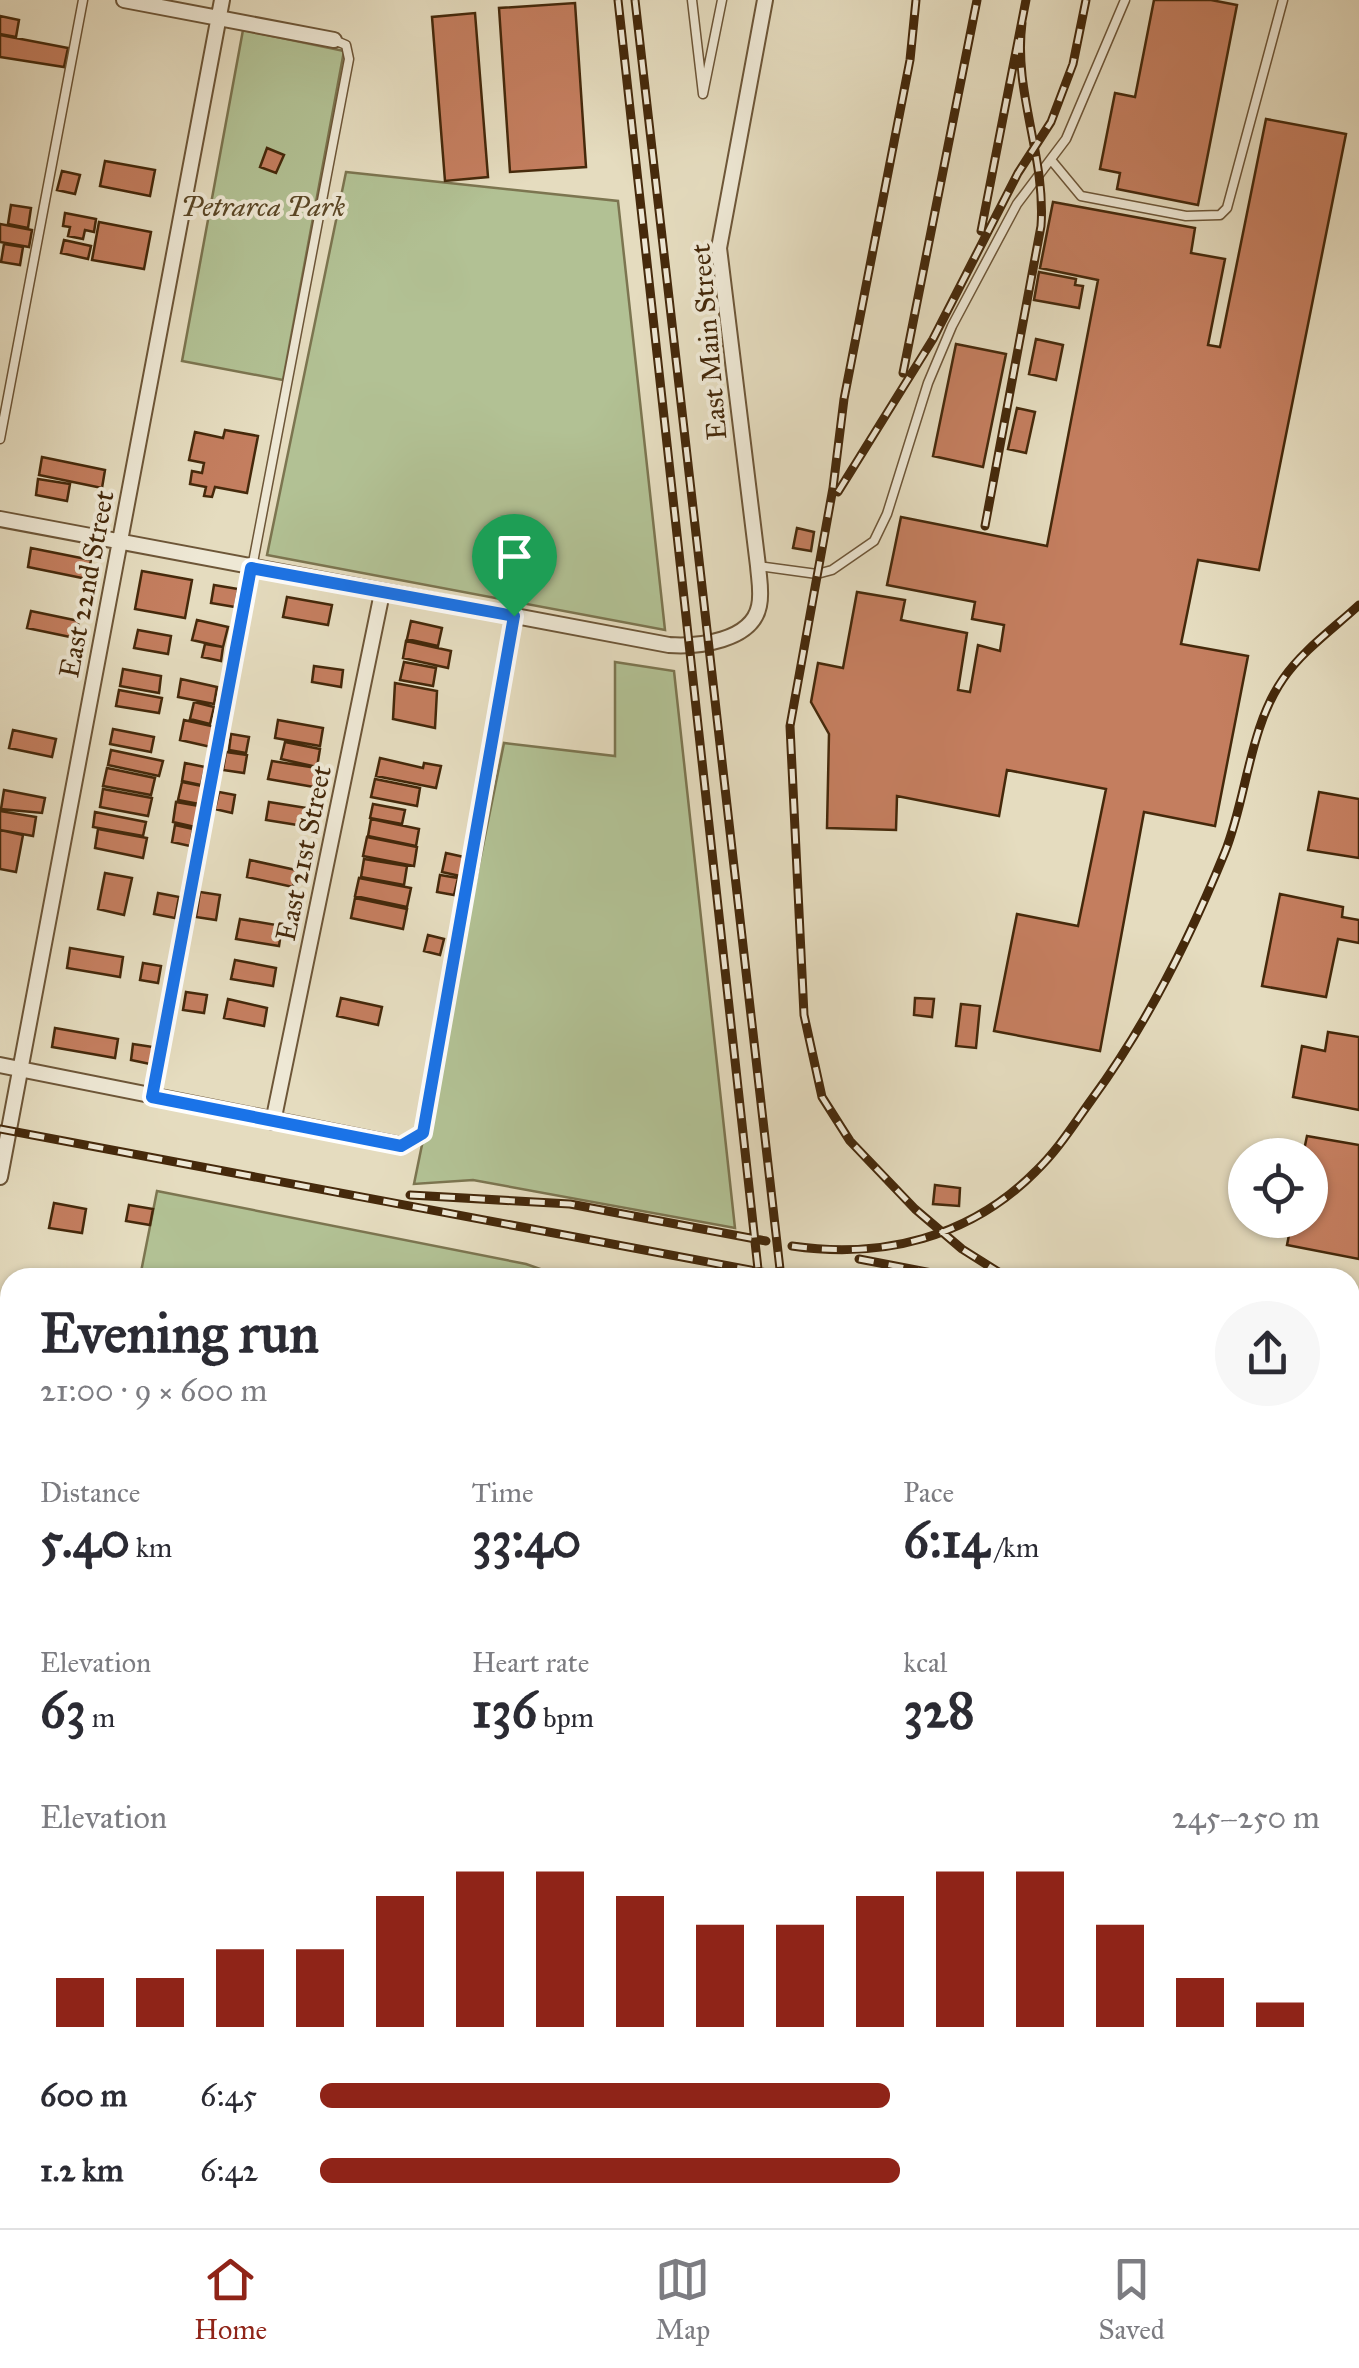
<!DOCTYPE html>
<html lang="en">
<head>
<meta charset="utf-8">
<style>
	body { margin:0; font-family:"IM FELL Great Primer",serif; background:#f7f7f7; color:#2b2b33; height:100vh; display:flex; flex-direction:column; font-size:38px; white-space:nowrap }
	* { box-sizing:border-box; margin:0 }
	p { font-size:32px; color:#7c7c81 }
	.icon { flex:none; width:55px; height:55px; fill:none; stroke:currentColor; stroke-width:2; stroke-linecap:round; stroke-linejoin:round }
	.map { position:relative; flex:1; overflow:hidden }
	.side { position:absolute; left:0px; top:1268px; width:1360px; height:962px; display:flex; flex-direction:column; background:#fff; border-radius:30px 30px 0 0; box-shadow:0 2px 8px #0004 }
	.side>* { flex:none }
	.tools { position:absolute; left:1228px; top:1138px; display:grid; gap:20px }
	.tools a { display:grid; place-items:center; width:100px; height:100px; border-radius:50%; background:#fff; box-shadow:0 2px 8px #0004; font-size:50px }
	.pin { position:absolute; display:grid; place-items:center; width:85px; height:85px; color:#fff; margin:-102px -42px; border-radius:50% 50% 50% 0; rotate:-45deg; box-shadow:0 0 10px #0007 }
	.pin .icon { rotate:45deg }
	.round { display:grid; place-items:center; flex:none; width:105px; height:105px; border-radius:52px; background:#f7f7f7 }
	.summary { display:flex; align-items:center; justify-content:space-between; height:170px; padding:0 40px }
	h1 { font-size:55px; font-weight:700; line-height:75px }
	.stats { display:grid; grid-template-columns:repeat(3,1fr); gap:15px; height:170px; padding:10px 40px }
	.stats div { display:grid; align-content:center }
	.stats b { font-size:50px; font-weight:700 }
	.stats small { font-size:28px; font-weight:400 }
	.stats p { font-size:28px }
	.chart { height:280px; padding:20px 40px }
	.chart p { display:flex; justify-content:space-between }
	.chart svg { width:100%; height:180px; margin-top:10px; stroke:#8f2418; stroke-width:6 }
	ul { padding:0 40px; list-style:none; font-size:32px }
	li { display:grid; grid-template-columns:160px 120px 1fr; align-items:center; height:75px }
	li i { height:25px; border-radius:12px; background:#8f2418 }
	.dock { display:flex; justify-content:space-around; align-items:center; height:140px; border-top:2px solid #e1e1e2; background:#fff; font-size:28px; color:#7c7c81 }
	.dock a { display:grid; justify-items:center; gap:5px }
	.dock .active { color:#8f2418 }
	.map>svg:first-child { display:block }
</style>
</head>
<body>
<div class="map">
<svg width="1359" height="2228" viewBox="0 0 1359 2228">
	<rect width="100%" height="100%" fill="#e5dcbf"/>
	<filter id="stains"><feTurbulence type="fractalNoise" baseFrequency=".002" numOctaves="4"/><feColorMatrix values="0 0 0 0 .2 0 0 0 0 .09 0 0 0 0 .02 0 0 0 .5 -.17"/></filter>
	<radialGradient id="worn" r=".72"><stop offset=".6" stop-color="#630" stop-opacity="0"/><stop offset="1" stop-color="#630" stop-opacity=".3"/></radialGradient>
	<path fill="#b2c194" stroke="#7c7550" stroke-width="2.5" d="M243,30L344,51L283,380L182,361Z
		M346,172L618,201L665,630L267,555Z
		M615,662L674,671L735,1228L473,1180L414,1184L504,743L615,756Z
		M157,1191L526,1264L563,1277H140Z
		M470,2220H764V2228H504Z"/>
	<path fill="#c47e5f" stroke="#45290b" stroke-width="2.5" d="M1154,0H1211L1237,5L1198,205L1117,189L1120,173L1100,169L1115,93L1135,97Z
		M575,3L586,167L510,172L499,8Z
		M475,13L488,177L445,181L432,17Z
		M0,16L19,20L16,37L0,34Z
		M0,35L68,48L64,67L0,57Z
		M1266,119L1346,134L1259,570L1198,560L1181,644L1248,656L1215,826L1144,812L1100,1051L994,1031L1017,914L1078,926L1106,789L1007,770L999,816L897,796L896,830L827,828L829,734L811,702L818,663L843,668L857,592L905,600L901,620L967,633L958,690L970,692L978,645L1000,651L1004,625L972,619L975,602L887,585L901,517L1047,546L1098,280L1040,268L1053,202L1195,228L1191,253L1225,259L1208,345L1220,347Z
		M267,148L284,155L276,173L260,167Z
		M105,161L155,170L150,196L100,186Z
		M62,171L80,175L75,194L57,190Z
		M11,205L31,208L28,228L8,224Z
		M65,213L96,219L94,232L85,230L83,239L68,236L70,227L63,226Z
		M99,222L151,232L144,269L92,260Z
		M0,224L32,230L29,247L0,242Z
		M64,240L91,246L88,259L61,253Z
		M4,244L23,247L20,265L1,262Z
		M1039,272L1076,279L1075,285L1083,286L1079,308L1034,300Z
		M1036,339L1063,345L1056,380L1029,374Z
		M956,344L1006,354L983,467L933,456Z
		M1017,408L1035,412L1026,453L1008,449Z
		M225,430L258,436L247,493L215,487L212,497L204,496L206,487L190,484L192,471L202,473L204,463L189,460L195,432L223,438Z
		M42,457L105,470L102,488L39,475Z
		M38,479L70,484L67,501L36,495Z
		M797,528L814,532L811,551L793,548Z
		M31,548L91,560L87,579L28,567Z
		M142,571L192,580L185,618L135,609Z
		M214,585L238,589L235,607L211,603Z
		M287,597L332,605L328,625L283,617Z
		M31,611L79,621L75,638L27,628Z
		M197,620L228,627L223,647L192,640Z
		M411,621L442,628L438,646L407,639Z
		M138,630L171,636L168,654L134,648Z
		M406,641L451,651L448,668L403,658Z
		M205,644L223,647L221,661L202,657Z
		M404,662L436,668L433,686L400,680Z
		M314,666L343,670L341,687L312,682Z
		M123,669L161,676L159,693L120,686Z
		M181,679L217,687L214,704L178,697Z
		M395,683L437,691L435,728L393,719Z
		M119,690L162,698L159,713L116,706Z
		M194,702L214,707L210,724L190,719Z
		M184,720L216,727L211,747L180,740Z
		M278,720L323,728L320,746L275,738Z
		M113,729L154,737L151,752L110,744Z
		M13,730L56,739L52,757L9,748Z
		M231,734L249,737L246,753L229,750Z
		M285,742L320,749L317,767L281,759Z
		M111,750L163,761L159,776L108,765Z
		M226,752L247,755L244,773L223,770Z
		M380,758L423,768L424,763L441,766L436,788L376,776Z
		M272,761L317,768L314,787L268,779Z
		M185,763L205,767L201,785L182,781Z
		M107,768L155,778L151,795L103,786Z
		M375,779L420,788L417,806L371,797Z
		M182,782L202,786L199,804L178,800Z
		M103,789L152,798L148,816L100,807Z
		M4,790L45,798L42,813L1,809Z
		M219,792L235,795L232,813L215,809Z
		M1319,792L1359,799V858L1308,850Z
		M176,802L199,806L195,827L173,822Z
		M269,802L313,809L310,827L266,820Z
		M373,804L405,810L402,824L370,818Z
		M0,811L36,817L33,836L0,830Z
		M95,812L146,822L143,836L93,827Z
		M371,819L419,829L416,846L368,836Z
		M175,825L193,829L190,846L172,842Z
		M98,829L147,838L143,858L95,848Z
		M0,830L23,835L16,872L0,869Z
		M367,837L417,847L414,866L363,856Z
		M446,853L464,857L460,876L442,872Z
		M364,859L407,866L404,885L361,877Z
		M250,860L296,870L293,887L247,877Z
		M105,873L132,878L124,915L98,909Z
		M440,875L458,878L454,895L437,892Z
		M359,878L411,888L407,907L355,896Z
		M200,892L220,895L216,920L196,917Z
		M158,893L179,897L175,918L154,914Z
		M1280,894L1343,907L1342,917L1359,920V943L1338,939L1326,997L1262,986Z
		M355,898L407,909L403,929L351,918Z
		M240,919L282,926L279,946L236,939Z
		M428,935L444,939L440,955L424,951Z
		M70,948L123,957L120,977L67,968Z
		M235,960L276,968L273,986L231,979Z
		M143,963L161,966L158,983L140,980Z
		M186,992L207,995L204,1013L183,1010Z
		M341,998L382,1007L378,1025L337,1016Z
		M915,998L934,999L932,1017L914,1015Z
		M228,999L267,1008L264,1026L224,1018Z
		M961,1004L980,1006L976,1048L956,1046Z
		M55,1028L118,1039L115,1058L52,1047Z
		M1328,1032L1359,1037V1110L1293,1097L1302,1046L1325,1051Z
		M133,1044L153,1047L150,1064L131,1060Z
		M1307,1136L1359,1145V1259L1287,1245L1292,1220H1310V1155H1303Z
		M935,1185L960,1188L959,1206L933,1204Z
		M54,1203L86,1209L82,1233L49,1228Z
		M129,1205L153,1209L150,1225L126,1221Z
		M0,1419L10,1420V1452L0,1451Z
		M0,2101L10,2103V2129L0,2127Z
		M0,2183L10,2185V2220H50L49,2228H0Z"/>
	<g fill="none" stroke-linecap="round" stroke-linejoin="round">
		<defs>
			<path id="service" d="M692,0L703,94L722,0
				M1052,161L1081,196L1186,216L1220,215L1227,208L1283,0
				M0,439L83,0
				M758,566L817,574L832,570L874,541L887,514L928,383L952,326L1017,204L1066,139L1125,0
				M151,1097L349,59L346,45L334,40
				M401,1145L423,1133L514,617
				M0,1770L10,1772
				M0,1928L10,1876"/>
			<path id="minor" d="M124,0L334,40
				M0,519L669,645C698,647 752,641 759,606C762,593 759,579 758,566L719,248L765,0
				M0,1065L401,1145
				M273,1122L382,593
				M0,1177L222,0
				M0,1614L10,1616
				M0,2160L10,2161
				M323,2220L365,2228"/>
		</defs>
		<use href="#service" stroke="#6d5638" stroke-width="11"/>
		<use href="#minor" stroke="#6d5638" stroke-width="18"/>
		<use href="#service" stroke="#eee8d5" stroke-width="8"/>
		<use href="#minor" stroke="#eee8d5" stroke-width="14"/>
		<defs>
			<path id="rail" d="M618,0L759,1278
				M635,0L781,1278
				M916,0L910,60L844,399L833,488L790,726L804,1015L822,1097L850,1141L915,1209L962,1249L1008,1278
				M981,231L1026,0
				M903,373L977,0
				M838,492L933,339L1018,173L1051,122L1073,64L1086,0
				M985,526L1041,226C1046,156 1013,92 1022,23
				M0,1129L772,1274
				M410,1195L570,1204L766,1241
				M792,1246C882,1259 970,1238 1036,1171C1058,1150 1074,1124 1092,1099C1147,1024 1190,938 1225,852C1247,797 1249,728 1283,679C1302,651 1334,628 1359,605
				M859,1259L958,1278
				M1350,1346H1359
				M1350,1384L1359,1386
				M812,2228V2220
				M835,2228L836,2220"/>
		</defs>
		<use href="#rail" stroke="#45290b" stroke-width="9"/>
		<use href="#rail" stroke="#eee8d5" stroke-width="5" stroke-dasharray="15" stroke-linecap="butt"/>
	</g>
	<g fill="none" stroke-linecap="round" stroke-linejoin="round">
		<defs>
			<path id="route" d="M251,568L514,616L423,1133L401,1146L152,1097Z"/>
		</defs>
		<use href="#route" stroke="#fff" stroke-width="20"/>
		<use href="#route" stroke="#1a73e8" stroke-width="12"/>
	</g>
	<g text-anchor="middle" stroke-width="8" stroke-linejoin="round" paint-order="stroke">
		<g font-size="28" font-style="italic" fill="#5b4726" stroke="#eee8d5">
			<text x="263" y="216">Petrarca Park</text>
		</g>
		<g font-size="28" fill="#45290b" stroke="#eee8d5">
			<text transform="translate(708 342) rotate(-95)" y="10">East Main Street</text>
			<text transform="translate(86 584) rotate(-79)" y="10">East 22nd Street</text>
			<text transform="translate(303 853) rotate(-78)" y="10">East 21st Street</text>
		</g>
	</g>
	<rect width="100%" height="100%" filter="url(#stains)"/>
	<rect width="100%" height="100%" fill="url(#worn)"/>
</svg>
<div class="tools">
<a><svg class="icon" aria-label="locate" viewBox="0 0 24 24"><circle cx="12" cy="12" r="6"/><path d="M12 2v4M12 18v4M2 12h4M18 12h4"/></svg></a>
</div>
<div class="pin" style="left:514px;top:616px;background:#1e9e55"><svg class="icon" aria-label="arrive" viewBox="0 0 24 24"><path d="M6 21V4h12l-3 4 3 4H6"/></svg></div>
<section class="side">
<div class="summary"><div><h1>Evening run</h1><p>21:00 · 9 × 600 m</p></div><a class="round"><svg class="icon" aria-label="share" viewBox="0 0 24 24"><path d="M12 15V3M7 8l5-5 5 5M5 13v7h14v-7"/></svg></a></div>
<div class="stats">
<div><p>Distance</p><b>5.40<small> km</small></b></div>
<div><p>Time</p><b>33:40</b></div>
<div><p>Pace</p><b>6:14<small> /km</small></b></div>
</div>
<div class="stats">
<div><p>Elevation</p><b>63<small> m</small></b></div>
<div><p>Heart rate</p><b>136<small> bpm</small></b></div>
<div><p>kcal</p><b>328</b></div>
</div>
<div class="chart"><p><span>Elevation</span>245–250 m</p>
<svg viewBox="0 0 160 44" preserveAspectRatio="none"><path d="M5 44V32M15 44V32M25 44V25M35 44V25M45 44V12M55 44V6M65 44V6M75 44V12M85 44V19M95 44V19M105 44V12M115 44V6M125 44V6M135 44V19M145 44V32M155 44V38"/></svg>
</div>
<ul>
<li><b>600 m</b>6:45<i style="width:57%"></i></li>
<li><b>1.2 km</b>6:42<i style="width:58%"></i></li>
</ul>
</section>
</div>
<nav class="dock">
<a class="active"><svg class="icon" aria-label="home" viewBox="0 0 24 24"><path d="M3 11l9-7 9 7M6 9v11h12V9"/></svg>Home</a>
<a><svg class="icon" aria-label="map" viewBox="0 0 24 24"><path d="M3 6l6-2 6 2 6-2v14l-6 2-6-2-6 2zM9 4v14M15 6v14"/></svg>Map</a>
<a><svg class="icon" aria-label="saved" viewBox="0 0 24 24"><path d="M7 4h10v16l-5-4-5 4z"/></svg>Saved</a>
</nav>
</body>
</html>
